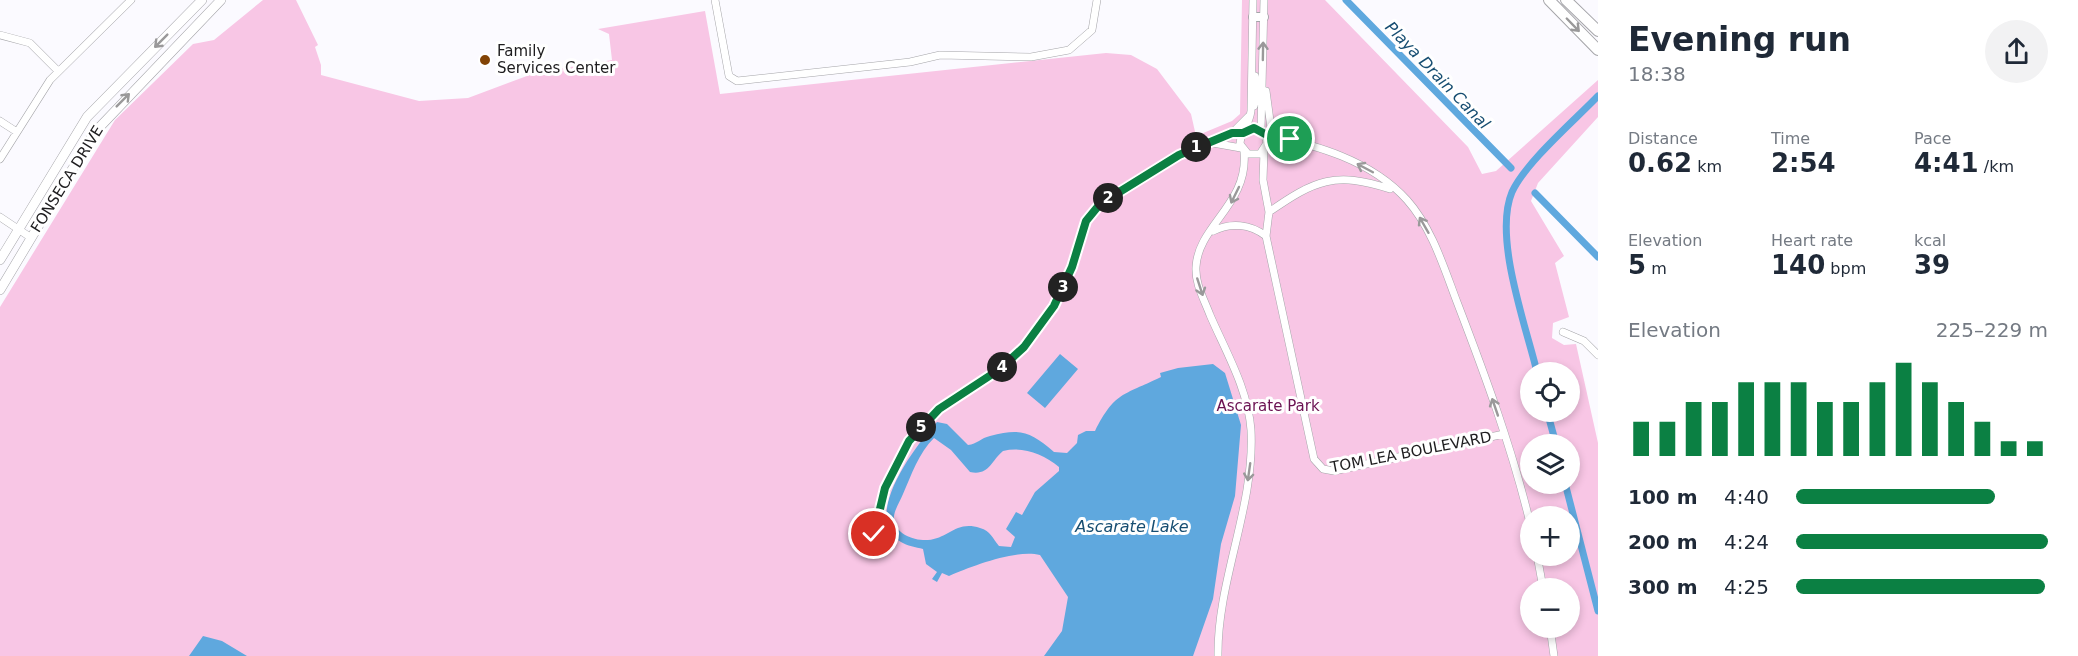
<!DOCTYPE html>
<html lang="en">
<head>
<meta charset="utf-8">
<style>
	body { margin:0; font-family:"DejaVu Sans",sans-serif; background:#f2f2f3; color:#1f2937; height:100vh; display:flex; flex-direction:column; font-size:22px; white-space:nowrap }
	* { box-sizing:border-box; margin:0 }
	p { font-size:20px; color:#747a83 }
	.icon { flex:none; width:33px; height:33px; fill:none; stroke:currentColor; stroke-width:2; stroke-linecap:round; stroke-linejoin:round }
	.map { position:relative; flex:1; overflow:hidden }
	.drawer { display:flex; flex-direction:column; background:#fff; width:480px }
	.drawer>* { flex:none }
	.buttons { position:absolute; left:1520px; top:362px; display:grid; gap:12px }
	.buttons a { display:grid; place-items:center; width:60px; height:60px; border-radius:50%; background:#fff; box-shadow:0 3px 9px #0003; font-size:30px }
	.pin { position:absolute; display:grid; place-items:center; width:51px; height:51px; color:#fff; margin:-26px; border:3px solid #fff; border-radius:50%; box-shadow:0 2px 6px #0007 }
	.km { position:absolute; width:30px; height:30px; margin:-15px; border-radius:50%; background:#222; color:#fff; font-size:16px; line-height:30px; text-align:center }
	.round { display:grid; place-items:center; flex:none; width:63px; height:63px; border-radius:32px; background:#f2f2f3 }
	.head { display:flex; align-items:center; justify-content:space-between; height:102px; padding:0 30px }
	h1 { font-size:33px; font-weight:700; line-height:45px }
	.figures { display:grid; grid-template-columns:repeat(3,1fr); gap:9px; height:102px; padding:6px 30px }
	.figures div { display:grid; align-content:center }
	.figures b { font-size:26px; font-weight:700 }
	.figures small { font-size:16px; font-weight:400 }
	.figures p { font-size:16px }
	.chart { height:168px; padding:12px 30px }
	.chart p { display:flex; justify-content:space-between }
	.chart svg { width:100%; height:108px; margin-top:6px; stroke:#0b8043; stroke-width:6 }
	ul { padding:0 30px; list-style:none; font-size:20px }
	li { display:grid; grid-template-columns:96px 72px 1fr; align-items:center; height:45px }
	li i { height:15px; border-radius:8px; background:#0b8043 }
	main { display:flex; flex:1; min-height:0 }
	.map>svg:first-child { display:block }
</style>
</head>
<body>
<main>
<div class="map">
<svg width="1598" height="656" viewBox="0 0 1598 656">
	<rect width="100%" height="100%" fill="#fbfaff"/>
	<path fill="#f8c6e5" fill-rule="evenodd" d="M263,0H296L318,45L315,47L321,65V75L419,101L468,98L535,73L612,60L609,34L598,29L705,11L720,94L1106,53L1131,55L1157,69L1191,114L1196,136L1232,121L1240,114L1242,0H1325L1468,147L1482,174L1496,171L1598,80V117L1538,183L1531,201L1564,256L1555,263L1569,317L1553,323L1552,338L1564,345L1576,344L1598,443V656H0V307L115,120L193,44L214,40ZM1530,372H1569V411H1530ZM1530,444H1569V483H1530ZM1530,516H1569V555H1530ZM1530,588H1569V627H1530Z"/>
	<path fill="#5fa8de" fill-rule="evenodd" d="M1060,354L1078,369L1045,408L1027,393Z
		M1213,364L1225,373L1241,425L1235,496L1221,544L1213,599L1193,656H1044L1062,631L1068,597L1040,555C1016,549 972,566 949,576L942,573L937,582L932,579L937,572L926,564L923,549C916,547 907,546 901,542C860,518 916,445 937,422L947,424L968,445C977,444 981,438 990,436C1020,428 1030,431 1054,452L1067,453L1077,443L1078,435L1086,431H1095C1115,392 1122,396 1161,377L1160,373L1178,368ZM934,438L951,450L970,472C989,476 991,461 1003,451C1023,446 1043,454 1059,467V471L1035,492L1022,515L1016,512L1006,529L1015,537L1011,547L999,546C992,538 991,531 980,528C956,520 948,539 928,540C914,541 892,533 894,516C895,509 900,501 903,494C911,476 919,452 934,438Z
		M203,636L222,641L247,656H189Z"/>
	<g fill="none" stroke-linecap="round" stroke-linejoin="round">
		<path stroke="#5fa8de" stroke-width="7" d="M1346,0L1511,168
			M1535,193L1598,257
			M1537,372C1526,326 1493,237 1512,192C1526,162 1574,121 1598,96
			M1547,411L1556,444
			M1565,483L1598,611"/>
		<defs>
			<path id="minor" d="M715,0L729,76L737,81L910,62L940,55L1031,57L1069,50L1092,30L1097,0
				M0,35L30,43L58,71
				M1266,91L1271,128L1283,136
				M1254,106L1258,91L1255,76
				M0,121L17,132
				M1247,129H1258L1265,134L1267,143L1260,154H1248L1240,144C1240,133 1249,126 1251,111L1253,0
				M1261,130L1264,0
				M1232,133L1249,116
				M1265,134C1316,145 1371,160 1407,200C1432,228 1444,268 1457,302C1485,375 1512,448 1530,523
				M1213,143L1241,148
				M1264,151L1263,180L1269,212L1266,236L1314,459L1323,469L1334,471L1504,434
				M0,159L50,80L131,0
				M1269,212C1315,180 1335,171 1390,189
				M0,217L30,237
				M1213,231C1231,222 1250,224 1266,236
				M1563,332L1584,341L1598,355
				M870,553C886,487 895,435 957,395C981,380 1008,367 1026,345C1046,321 1061,295 1072,267C1077,251 1079,234 1087,219C1105,191 1210,136 1243,133
				M1537,555L1543,588
				M1550,627L1554,656
				M1218,656C1217,580 1255,507 1251,430C1248,389 1226,352 1210,315C1204,299 1195,284 1196,267C1198,225 1249,204 1244,152"/>
			<path id="tertiary" d="M1253,17H1264"/>
			<path id="secondary" d="M0,260L87,117L202,0
				M0,290L94,133L221,0"/>
			<path id="primary" d="M1549,0L1598,50
				M1566,0L1598,31"/>
		</defs>
		<use href="#minor" stroke="#a5a5a9" stroke-width="8"/>
		<use href="#tertiary" stroke="#a5a5a9" stroke-width="10"/>
		<use href="#secondary" stroke="#a5a5a9" stroke-width="10"/>
		<use href="#primary" stroke="#a5a5a9" stroke-width="12"/>
		<use href="#minor" stroke="#fff" stroke-width="7"/>
		<use href="#tertiary" stroke="#fff" stroke-width="8"/>
		<use href="#secondary" stroke="#fff" stroke-width="9"/>
		<use href="#primary" stroke="#fff" stroke-width="10"/>
	</g>
	<defs><path id="oneway-shaft" d="M-6 0H5M1.5-3L5.5 0L1.5 3" fill="none" stroke-width="1.6" stroke-linecap="round" stroke-linejoin="round" transform="scale(1.5)"/></defs>
	<g stroke="#9a999a">
		<use href="#oneway-shaft" transform="translate(1573 25) rotate(46)"/>
		<use href="#oneway-shaft" transform="translate(161 41) rotate(135)"/>
		<use href="#oneway-shaft" transform="translate(1263 51) rotate(-89)"/>
		<use href="#oneway-shaft" transform="translate(123 100) rotate(-45)"/>
		<use href="#oneway-shaft" transform="translate(1365 168) rotate(-152)"/>
		<use href="#oneway-shaft" transform="translate(1235 195) rotate(116)"/>
		<use href="#oneway-shaft" transform="translate(1424 225) rotate(-120)"/>
		<use href="#oneway-shaft" transform="translate(1200 287) rotate(72)"/>
		<use href="#oneway-shaft" transform="translate(1495 407) rotate(-109)"/>
		<use href="#oneway-shaft" transform="translate(1249 472) rotate(98)"/>
	</g>
	<g fill="none" stroke-linecap="round" stroke-linejoin="round">
		<defs>
			<path id="route" d="M874,534L885,488L909,441L939,409L1000,369L1024,347L1054,306L1072,267L1086,221L1100,204L1179,155L1232,133H1243L1254,128L1265,134L1290,139"/>
		</defs>
		<use href="#route" stroke="#fff" stroke-width="12"/>
		<use href="#route" stroke="#0b8043" stroke-width="8"/>
	</g>
	<circle fill="#824306" stroke="#fff" stroke-width="2" cx="485" cy="60" r="6"/>
	<g text-anchor="middle" stroke-width="6" stroke-linejoin="round" paint-order="stroke">
		<g font-size="15" fill="#1e1d1f" stroke="#fff" text-anchor="start">
			<text x="497" y="56">Family<tspan x="497" dy="17">Services Center</tspan></text>
		</g>
		<g font-size="15" fill="#1e1d1f" stroke="#fff">
			<text transform="translate(67 179) rotate(-58)" y="5">FONSECA DRIVE</text>
			<text transform="translate(1411 452) rotate(-11)" y="5">TOM LEA BOULEVARD</text>
		</g>
		<g font-size="15" fill="#6a1252" stroke="#fff">
			<text x="1268" y="411">Ascarate Park</text>
		</g>
		<g font-size="16" font-style="italic" fill="#174e72" stroke="#fff">
			<text transform="translate(1438 75) rotate(46)" y="6">Playa Drain Canal</text>
			<text x="1132" y="532">Ascarate Lake</text>
		</g>
	</g>
</svg>
<div class="buttons">
<a><svg class="icon" aria-label="locate" viewBox="0 0 24 24"><circle cx="12" cy="12" r="6"/><path d="M12 2v4M12 18v4M2 12h4M18 12h4"/></svg></a>
<a><svg class="icon" aria-label="layers" viewBox="0 0 24 24"><path d="M12 4l9 5-9 5-9-5zM3 14l9 5 9-5"/></svg></a>
<a>+</a>
<a>−</a>
</div>
<div class="pin" style="left:1290px;top:139px;background:#1e9e55"><svg class="icon" aria-label="arrive" viewBox="0 0 24 24"><path d="M6 21V4h12l-3 4 3 4H6"/></svg></div>
<div class="pin" style="left:874px;top:534px;background:#d93025"><svg class="icon" aria-label="check" viewBox="0 0 24 24"><path d="M5 12l5 5 9-10"/></svg></div>
<b class="km" style="left:1196px;top:147px">1</b>
<b class="km" style="left:1108px;top:198px">2</b>
<b class="km" style="left:1063px;top:287px">3</b>
<b class="km" style="left:1002px;top:367px">4</b>
<b class="km" style="left:921px;top:427px">5</b>
</div>
<section class="drawer">
<div class="head"><div><h1>Evening run</h1><p>18:38</p></div><a class="round"><svg class="icon" aria-label="share" viewBox="0 0 24 24"><path d="M12 15V3M7 8l5-5 5 5M5 13v7h14v-7"/></svg></a></div>
<div class="figures">
<div><p>Distance</p><b>0.62<small> km</small></b></div>
<div><p>Time</p><b>2:54</b></div>
<div><p>Pace</p><b>4:41<small> /km</small></b></div>
</div>
<div class="figures">
<div><p>Elevation</p><b>5<small> m</small></b></div>
<div><p>Heart rate</p><b>140<small> bpm</small></b></div>
<div><p>kcal</p><b>39</b></div>
</div>
<div class="chart"><p><span>Elevation</span>225–229 m</p>
<svg viewBox="0 0 160 44" preserveAspectRatio="none"><path d="M5 44V30M15 44V30M25 44V22M35 44V22M45 44V14M55 44V14M65 44V14M75 44V22M85 44V22M95 44V14M105 44V6M115 44V14M125 44V22M135 44V30M145 44V38M155 44V38"/></svg>
</div>
<ul>
<li><b>100 m</b>4:40<i style="width:79%"></i></li>
<li><b>200 m</b>4:24<i style="width:100%"></i></li>
<li><b>300 m</b>4:25<i style="width:99%"></i></li>
</ul>
</section>
</main>
</body>
</html>
